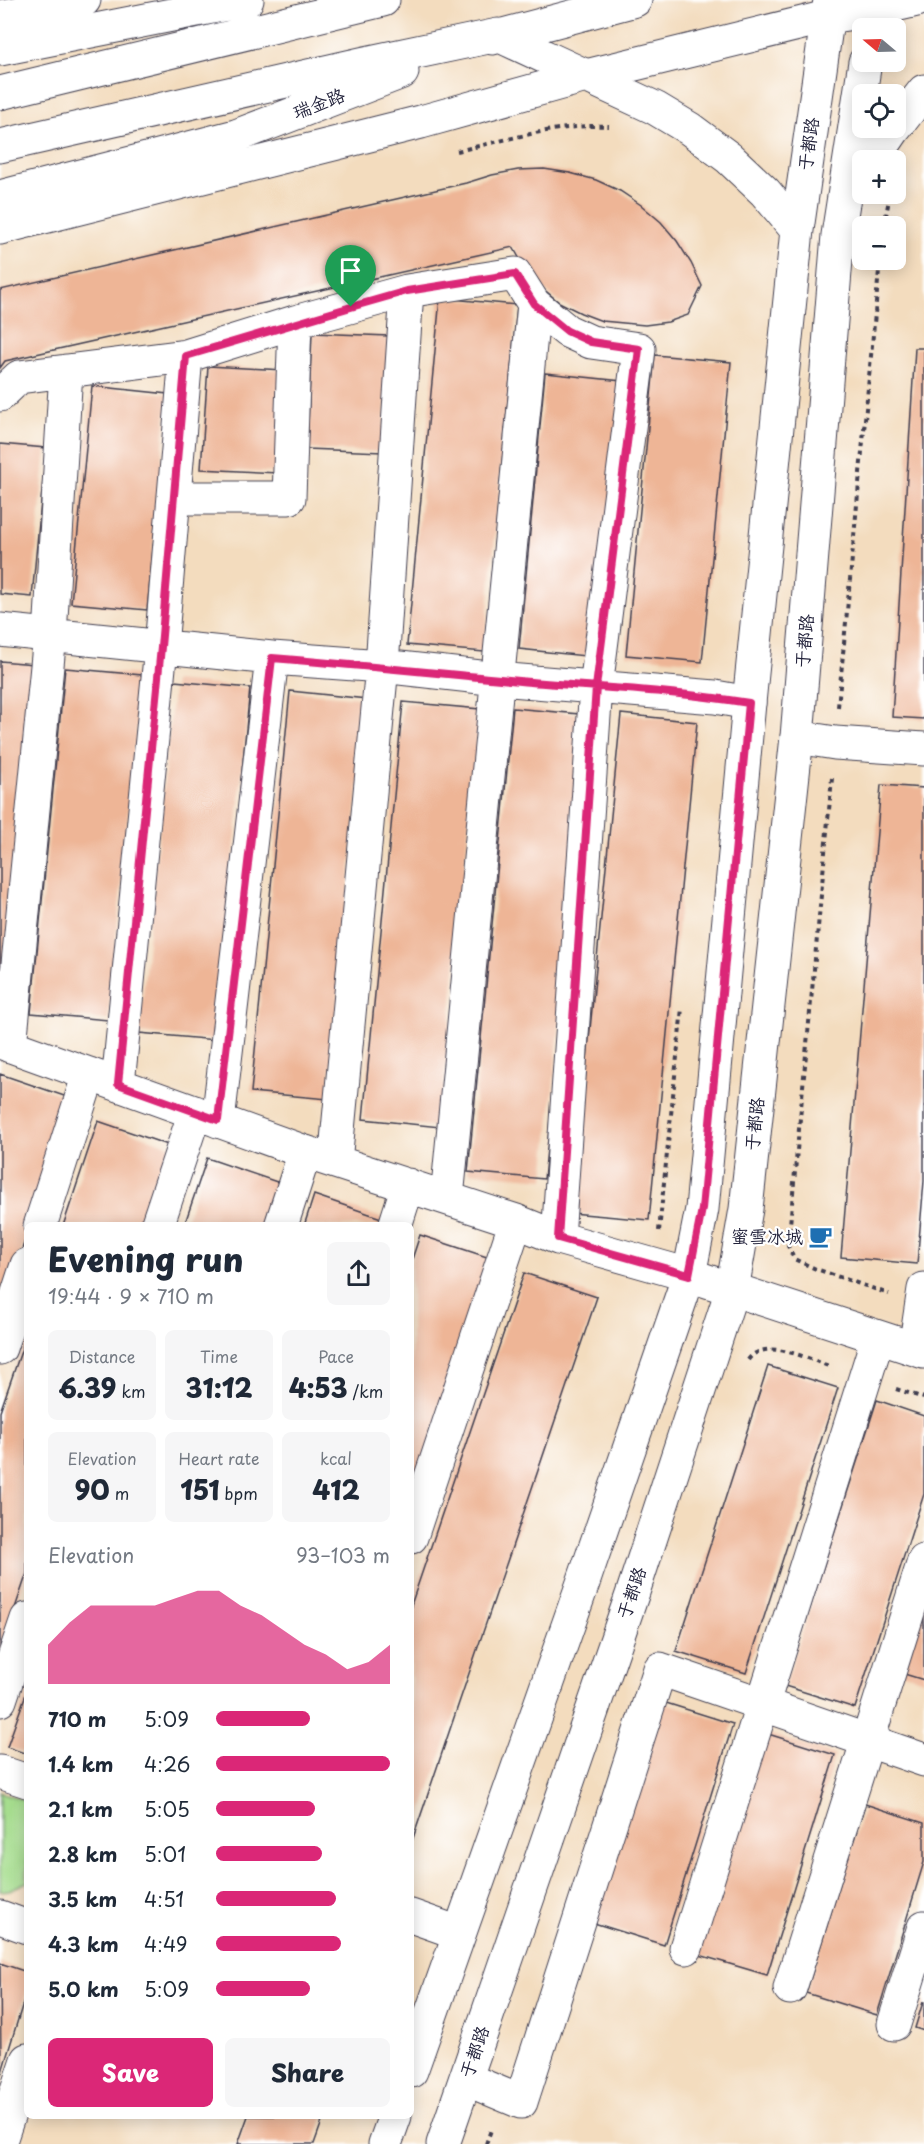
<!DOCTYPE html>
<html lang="en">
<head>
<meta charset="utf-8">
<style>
	body { margin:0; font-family:"Playpen Sans","LXGW WenKai TC",sans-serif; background:#f6f6f7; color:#1f2937; height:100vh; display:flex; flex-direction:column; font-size:22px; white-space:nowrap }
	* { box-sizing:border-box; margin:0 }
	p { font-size:20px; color:#747a83 }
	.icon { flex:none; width:33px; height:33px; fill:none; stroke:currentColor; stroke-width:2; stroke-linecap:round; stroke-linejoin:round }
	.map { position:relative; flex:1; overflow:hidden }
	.drawer { position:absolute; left:24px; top:1222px; width:390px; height:897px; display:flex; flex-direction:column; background:#fff; border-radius:9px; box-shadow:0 3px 15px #0003 }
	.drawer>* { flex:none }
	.needle { width:39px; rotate:289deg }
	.buttons { position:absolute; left:852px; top:18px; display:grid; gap:12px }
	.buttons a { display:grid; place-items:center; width:54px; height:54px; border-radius:9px; background:#fff; box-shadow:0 3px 15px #0003; font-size:30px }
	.pin { position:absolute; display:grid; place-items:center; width:51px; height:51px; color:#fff; margin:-62px -26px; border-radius:50% 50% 50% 0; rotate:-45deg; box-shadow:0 0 6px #0007 }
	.pin .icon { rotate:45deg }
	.round { display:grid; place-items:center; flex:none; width:63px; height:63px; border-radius:9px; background:#f6f6f7 }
	.head { display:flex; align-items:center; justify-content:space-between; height:102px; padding:0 24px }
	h1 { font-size:33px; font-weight:800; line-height:45px }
	.figures { display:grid; grid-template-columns:repeat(3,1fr); gap:9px; height:102px; padding:6px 24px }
	.figures div { display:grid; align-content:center; border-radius:9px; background:#f6f6f7; text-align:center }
	.figures b { font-size:26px; font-weight:800 }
	.figures small { font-size:16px; font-weight:400 }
	.figures p { font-size:16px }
	.chart { height:168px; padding:12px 24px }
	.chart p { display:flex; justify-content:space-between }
	.chart svg { width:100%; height:108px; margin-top:6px; fill:#db2777; opacity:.7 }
	.primary-button { display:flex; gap:12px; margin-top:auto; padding:12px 24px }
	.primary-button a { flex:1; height:69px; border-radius:9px; background:#db2777; color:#fff; font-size:24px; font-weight:800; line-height:69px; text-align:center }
	.primary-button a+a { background:#f6f6f7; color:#1f2937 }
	ul { padding:0 24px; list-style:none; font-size:20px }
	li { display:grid; grid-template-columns:96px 72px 1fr; align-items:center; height:45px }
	li i { height:15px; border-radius:8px; background:#db2777 }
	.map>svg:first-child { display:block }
</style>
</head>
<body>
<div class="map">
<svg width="924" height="2144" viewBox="0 0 924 2144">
	<rect width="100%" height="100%" fill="#fff"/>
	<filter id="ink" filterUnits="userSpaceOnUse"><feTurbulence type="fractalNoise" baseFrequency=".0167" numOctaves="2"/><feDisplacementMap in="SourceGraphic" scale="12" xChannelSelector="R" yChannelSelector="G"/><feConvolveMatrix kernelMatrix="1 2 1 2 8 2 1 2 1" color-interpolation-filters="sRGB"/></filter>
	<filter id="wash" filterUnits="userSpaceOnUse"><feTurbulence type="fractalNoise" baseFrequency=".008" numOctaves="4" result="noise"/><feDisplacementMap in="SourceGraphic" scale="24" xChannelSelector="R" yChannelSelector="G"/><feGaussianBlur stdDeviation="1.35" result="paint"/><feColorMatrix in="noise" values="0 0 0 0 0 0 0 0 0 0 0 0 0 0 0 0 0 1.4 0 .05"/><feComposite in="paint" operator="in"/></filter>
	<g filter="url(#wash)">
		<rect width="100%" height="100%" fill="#f3dcbe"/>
		<path fill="#a6dd8e" stroke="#648064" stroke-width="1.5" d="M0,1792L27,1801V1882L9,1890L0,1891Z"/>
		<g id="blocks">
			<path fill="#eeb596" d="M544,169L570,173L596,180L620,191L641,205L661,222L677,241L691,263L702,286L688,315L668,322L645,325L602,321L581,313L559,302L541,287L525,268L513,247L5,361L0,368V290L466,183L492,175L518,170Z
				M440,298L517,305L484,652L407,645Z
				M312,333L389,336L383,452L307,449Z
				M915,348H924V719L892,717Z
				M655,355L731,362L702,662L626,655Z
				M208,366L284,370L278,473L201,469Z
				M545,373L622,381L595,657L519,649Z
				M92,386L168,394L147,610L71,603Z
				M0,444L46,448L32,597L0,594Z
				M0,661L34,664L5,967L0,966Z
				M65,668L142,675L108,1020L31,1013Z
				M174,681L250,688L216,1040L139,1033Z
				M290,691L367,699L328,1099L251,1092Z
				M403,702L480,709L440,1127L363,1119Z
				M513,708L590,715L544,1179L468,1172Z
				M621,714L697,722L649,1220L572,1213Z
				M881,785L924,788V1181L917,1264L841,1257Z
				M0,1074L73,1099L0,1314Z
				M98,1121L171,1146L144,1226H63Z
				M207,1158L280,1183L266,1226H184Z
				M314,1195L387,1220L385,1226H304Z
				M420,1235L493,1259L411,1501V1262Z
				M524,1273L597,1297L411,1844V1605Z
				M27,1334V1573L0,1652V1412Z
				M768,1366L838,1388L746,1673L676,1651Z
				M877,1400L924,1416V1494L855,1708L785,1686Z
				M924,1604V1680L901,1673Z
				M27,1691V1754L7,1747Z
				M663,1702L733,1724L664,1945L594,1923Z
				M765,1733L835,1755L767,1975L696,1954Z
				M865,1804L924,1823V1862L877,2015L806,1993Z
				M0,1963L27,1972V1990L1,2075Z
				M923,2002H924V2031L915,2028Z
				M248,2116H324L314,2144H238Z"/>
		</g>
	</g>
	<g filter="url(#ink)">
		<use href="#blocks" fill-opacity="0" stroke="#413e4f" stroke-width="1.5"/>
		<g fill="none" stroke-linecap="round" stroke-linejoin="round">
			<defs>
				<path id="minor" d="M0,17L84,0
					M0,228L421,122L586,76L827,17L874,10L917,0
					M0,395L19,377L186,356L295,322L407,291L515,274L534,304L567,331L591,342L639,349L596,687L558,1238
					M174,498H289L295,322
					M0,630L272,658L382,666L498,679L715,697L749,703
					M797,737L835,743L924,749
					M0,1042L305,1152L516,1221L558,1238L689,1275L924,1352
					M10,1046L50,635L66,371
					M118,1084L161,647L186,356
					M218,1121L272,658
					M335,1162L382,666L407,291
					M447,1198L534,304
					M40,1226L89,1074
					M157,1226L195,1112
					M281,1226L305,1152
					M395,1226L408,1185
					M0,1348L27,1265
					M915,1349L924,1289
					M411,1537L516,1221
					M0,1700L27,1619
					M0,1772L27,1781
					M411,1916L459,1933
					M0,1917L27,1927
					M686,1948L878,1337
					M790,1988L924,1561
					M894,2024L924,1927
					M466,2079L521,2102L660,1669L924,1760
					M0,2141L27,2060"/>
				<path id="major" d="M871,28L876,0
					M492,38L635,0
					M0,49L247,0
					M0,93L383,0
					M896,127L924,91
					M0,146L365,63L498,35L655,108L690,129L729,158L765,192L797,230
					M873,160L895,128
					M0,197L236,136L402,72
					M411,2071L583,1583L689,1275L702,1209L749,703L797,230L830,0
					M385,2144L395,2116
					M443,2144L633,1592L732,1290L746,1209L797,737L838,235L865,62"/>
			</defs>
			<use href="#minor" stroke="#413e4f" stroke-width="35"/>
			<use href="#major" stroke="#413e4f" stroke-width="35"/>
			<path stroke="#413e4f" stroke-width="4" stroke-dasharray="4.5 4.5" stroke-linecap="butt" d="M457,151C507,140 557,124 609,126
				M884,226L890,194
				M838,707L880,260
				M832,778L788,1246L794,1259L816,1269L889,1294
				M659,1231L682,1008
				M748,1360C765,1336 810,1360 832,1367
				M896,1389L924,1398
				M486,2144L492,2127"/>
			<use href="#minor" stroke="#fff" stroke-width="33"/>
			<use href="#major" stroke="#fff" stroke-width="33"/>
		</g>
	</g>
	<g fill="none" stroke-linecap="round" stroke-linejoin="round" filter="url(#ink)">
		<defs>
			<path id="route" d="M351,307L186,356L161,647L118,1084L218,1120L272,658C358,665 445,674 531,682C604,688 677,691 749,703L702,1209L689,1275L558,1238L596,687L639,349L591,342L567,331L534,304L515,274L407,291L351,307"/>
		</defs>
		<use href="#route" stroke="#fff" stroke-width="12"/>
		<use href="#route" stroke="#db2777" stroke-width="8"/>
	</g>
	<defs>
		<symbol id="cafe-bare" viewBox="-9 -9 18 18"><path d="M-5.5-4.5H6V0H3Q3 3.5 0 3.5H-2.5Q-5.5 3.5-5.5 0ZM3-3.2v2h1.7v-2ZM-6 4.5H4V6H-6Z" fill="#1f6fb2" stroke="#fff" stroke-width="2.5" paint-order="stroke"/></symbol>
	</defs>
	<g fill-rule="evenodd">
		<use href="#cafe-bare" x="804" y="1220" width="33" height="33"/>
	</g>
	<g text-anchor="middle" stroke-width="4.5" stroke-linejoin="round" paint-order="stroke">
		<g font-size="18" fill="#22223b" stroke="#fff">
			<text transform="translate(319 104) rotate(-21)" y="6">瑞金路</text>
			<text transform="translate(809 144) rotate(-82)" y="6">于都路</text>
			<text transform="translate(805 641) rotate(-85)" y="6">于都路</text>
			<text transform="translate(755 1124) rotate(-84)" y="6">于都路</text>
			<text transform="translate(632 1593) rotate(-71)" y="6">于都路</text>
			<text transform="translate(475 2052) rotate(-71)" y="6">于都路</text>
		</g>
		<g font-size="18" fill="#22223b" stroke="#fff" text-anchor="end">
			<text x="803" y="1243">蜜雪冰城</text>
		</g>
	</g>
</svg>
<div class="buttons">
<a><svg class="needle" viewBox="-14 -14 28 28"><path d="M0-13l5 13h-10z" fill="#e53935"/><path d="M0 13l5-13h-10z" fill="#747a83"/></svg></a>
<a><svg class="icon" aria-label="locate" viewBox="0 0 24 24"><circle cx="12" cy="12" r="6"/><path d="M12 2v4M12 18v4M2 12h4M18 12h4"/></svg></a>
<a>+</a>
<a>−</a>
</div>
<div class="pin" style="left:351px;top:307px;background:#1e9e55"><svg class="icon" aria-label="arrive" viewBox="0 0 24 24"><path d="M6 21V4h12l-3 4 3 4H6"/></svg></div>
<section class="drawer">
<div class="head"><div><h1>Evening run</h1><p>19:44 · 9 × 710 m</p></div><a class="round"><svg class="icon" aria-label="share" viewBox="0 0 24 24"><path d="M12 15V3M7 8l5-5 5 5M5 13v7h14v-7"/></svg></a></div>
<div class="figures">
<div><p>Distance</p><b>6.39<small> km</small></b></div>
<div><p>Time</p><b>31:12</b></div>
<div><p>Pace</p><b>4:53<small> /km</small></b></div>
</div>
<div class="figures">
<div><p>Elevation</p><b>90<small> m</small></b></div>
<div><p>Heart rate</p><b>151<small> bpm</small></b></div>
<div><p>kcal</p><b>412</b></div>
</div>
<div class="chart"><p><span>Elevation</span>93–103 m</p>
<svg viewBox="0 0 160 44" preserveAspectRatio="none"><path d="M0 44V28L10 19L20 12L30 12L40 12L50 12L60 9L70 6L80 6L90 12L100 16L110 22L120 28L130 32L140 38L150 35L160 28V44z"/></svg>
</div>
<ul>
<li><b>710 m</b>5:09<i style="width:54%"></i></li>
<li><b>1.4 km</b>4:26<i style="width:100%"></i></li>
<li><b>2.1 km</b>5:05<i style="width:57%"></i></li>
<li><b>2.8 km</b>5:01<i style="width:61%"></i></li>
<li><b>3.5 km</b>4:51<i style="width:69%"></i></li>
<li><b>4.3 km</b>4:49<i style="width:72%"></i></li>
<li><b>5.0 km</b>5:09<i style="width:54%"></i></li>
</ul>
<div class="primary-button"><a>Save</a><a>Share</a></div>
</section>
</div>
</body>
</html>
